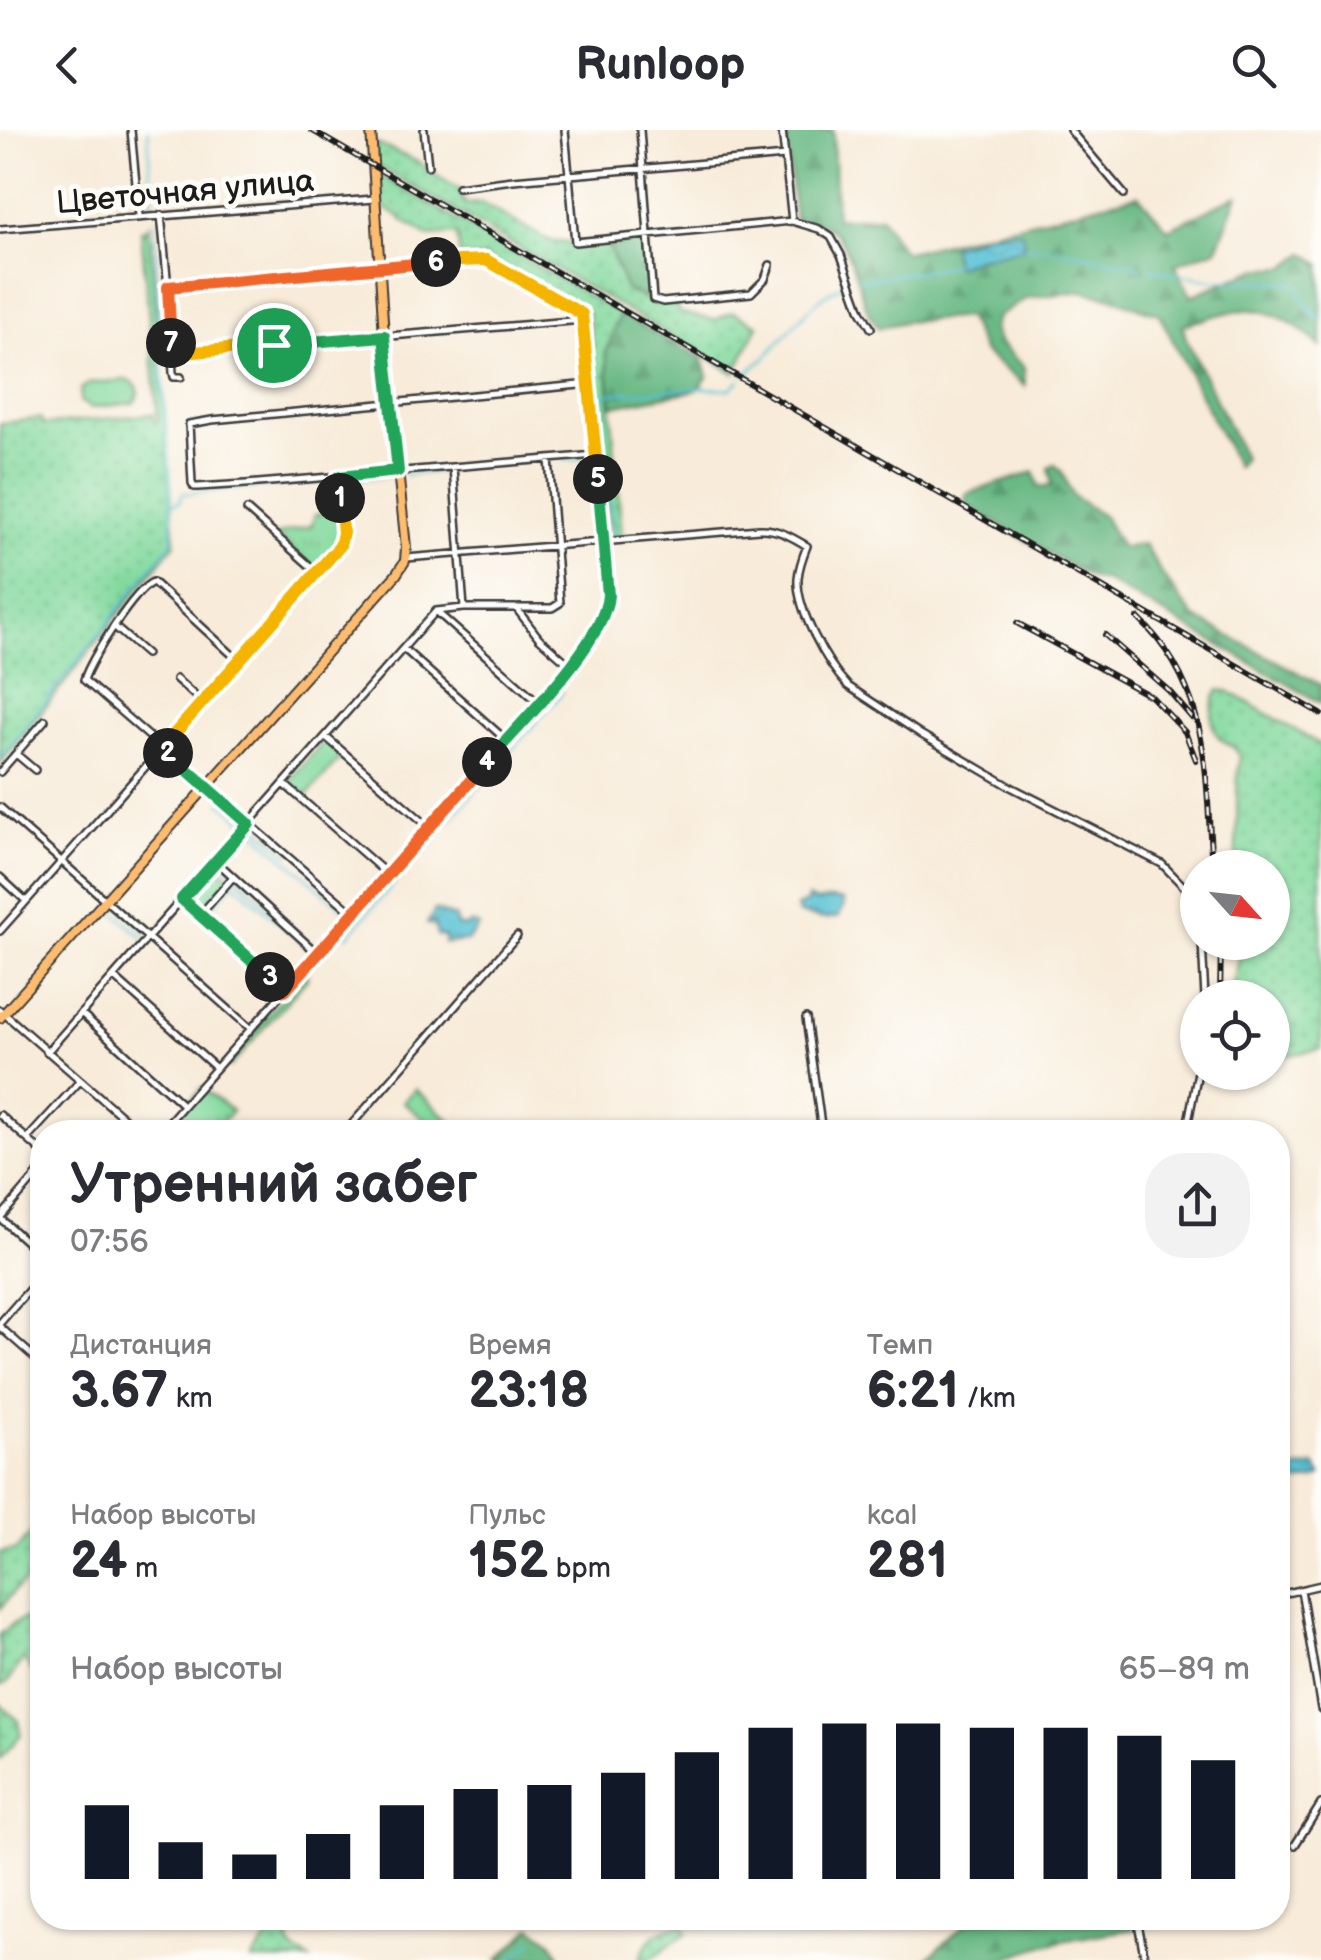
<!DOCTYPE html>
<html lang="ru">
<head>
<meta charset="utf-8">
<style>
	body { margin:0; font-family:"Balsamiq Sans",sans-serif; background:#f2f2f3; color:#2b2b33; height:100vh; display:flex; flex-direction:column; font-size:38px; white-space:nowrap }
	* { box-sizing:border-box; margin:0 }
	p { font-size:32px; color:#7c7c81 }
	.icon { flex:none; width:55px; height:55px; fill:none; stroke:currentColor; stroke-width:2; stroke-linecap:round; stroke-linejoin:round }
	.map { position:relative; flex:1; overflow:hidden }
	.panel { position:absolute; left:30px; top:990px; width:1260px; height:810px; display:flex; flex-direction:column; background:#fff; border-radius:40px; box-shadow:0 2px 8px #0004 }
	.panel>* { flex:none }
	.needle { width:65px; rotate:117deg }
	.buttons { position:absolute; left:1180px; top:720px; display:grid; gap:20px }
	.buttons a { display:grid; place-items:center; width:110px; height:110px; border-radius:50%; background:#fff; box-shadow:0 2px 8px #0004; font-size:50px }
	.pin { position:absolute; display:grid; place-items:center; width:85px; height:85px; color:#fff; margin:-42px; border:5px solid #fff; border-radius:50%; box-shadow:0 2px 10px #0007 }
	.km { position:absolute; width:50px; height:50px; margin:-25px; border-radius:50%; background:#222; color:#fff; font-size:28px; line-height:50px; text-align:center }
	.round { display:grid; place-items:center; flex:none; width:105px; height:105px; border-radius:40px; background:#f2f2f3 }
	.headline { display:flex; align-items:center; justify-content:space-between; height:170px; padding:0 40px }
	h1 { font-size:55px; font-weight:800; line-height:75px }
	.stats { display:grid; grid-template-columns:repeat(3,1fr); gap:15px; height:170px; padding:10px 40px }
	.stats div { display:grid; align-content:center }
	.stats b { font-size:50px; font-weight:800 }
	.stats small { font-size:28px; font-weight:400 }
	.stats p { font-size:28px }
	.chart { height:280px; padding:20px 40px }
	.chart p { display:flex; justify-content:space-between }
	.chart svg { width:100%; height:180px; margin-top:10px; stroke:#111827; stroke-width:6 }
	header { display:flex; justify-content:space-between; align-items:center; height:130px; padding:0 40px; background:#fff; font-size:45px; font-weight:800 }
	.map>svg:first-child { display:block }
</style>
</head>
<body>
<header><svg class="icon" aria-label="back" viewBox="0 0 24 24"><path d="M15 5l-7 7 7 7"/></svg>Runloop<svg class="icon" aria-label="search" viewBox="0 0 24 24"><circle cx="10" cy="10" r="6"/><path d="M15 15l6 6"/></svg></header>
<div class="map">
<svg width="1321" height="1830" viewBox="0 0 1321 1830">
	<defs>
		<pattern id="grass-dots" width="8" height="8" patternUnits="userSpaceOnUse" patternTransform="scale(2.5)"><rect width="8" height="8" fill="#82d99d"/><path d="M2 2h.1M6 6h.1" fill="none" stroke="#70ba87" stroke-width="1.8" stroke-linecap="round"/></pattern>
		<pattern id="forest-firs" width="22" height="20" patternUnits="userSpaceOnUse" patternTransform="scale(2.5)"><rect width="22" height="20" fill="#69b984"/><path d="M5 1l3.5 6h-7zM16 11l3.5 6h-7z" fill="#5a9e71"/></pattern>
		<pattern id="park-tufts" width="24" height="20" patternUnits="userSpaceOnUse" patternTransform="scale(2.5)"><rect width="24" height="20" fill="#82d99d"/><path d="M3 7l-1-3M5 7V3M7 7l1-3M15 17l-1-3M17 17v-4M19 17l1-3" fill="none" stroke="#70ba87"/></pattern>
		<pattern id="water-waves" width="16" height="10" patternUnits="userSpaceOnUse" patternTransform="scale(2.5)"><rect width="16" height="10" fill="#59c2d5"/><path d="M0 5q4-4 8 0t8 0" fill="none" stroke="#4da6b6"/></pattern>
	</defs>
	<rect width="100%" height="100%" fill="#fdfcf7"/>
	<filter id="ink" filterUnits="userSpaceOnUse"><feTurbulence type="fractalNoise" baseFrequency=".01" numOctaves="2"/><feDisplacementMap in="SourceGraphic" scale="20" xChannelSelector="R" yChannelSelector="G"/><feConvolveMatrix kernelMatrix="1 2 1 2 8 2 1 2 1" color-interpolation-filters="sRGB"/></filter>
	<filter id="wash" filterUnits="userSpaceOnUse"><feTurbulence type="fractalNoise" baseFrequency=".0048" numOctaves="4" result="noise"/><feDisplacementMap in="SourceGraphic" scale="40" xChannelSelector="R" yChannelSelector="G"/><feGaussianBlur stdDeviation="2.25" result="paint"/><feColorMatrix in="noise" values="0 0 0 0 0 0 0 0 0 0 0 0 0 0 0 0 0 1.4 0 .05"/><feComposite in="paint" operator="in"/></filter>
	<g filter="url(#wash)">
		<rect width="100%" height="100%" fill="#f8ebd9"/>
		<path fill="url(#grass-dots)" stroke="#4f7a5c" stroke-width="2.5" d="M375,13L421,33L430,42L459,59L465,74L481,73L548,110L577,115L607,112L626,160L656,174L674,173L680,183L715,190L733,182L758,195L735,243L376,35Z
			M378,44L620,184L606,223L622,405L610,406L588,183L485,128H460L457,104L428,106L402,90L401,87L378,75Z
			M149,95L175,413L0,634V293L41,288L43,295L153,284L154,290H158L141,100H146Z
			M1219,560L1228,561L1321,615V919L1273,928L1272,868L1230,867L1240,825L1239,813L1272,812V738L1240,737C1233,725 1237,712 1237,698C1238,670 1235,654 1240,626C1234,615 1230,616 1221,609C1208,598 1211,573 1219,560Z
			M304,843L307,844V848L231,936L225,935L286,863L288,864L287,862Z
			M42,1390V1438L16,1459L0,1479V1422L16,1420Z
			M25,1489L42,1503V1545L39,1547L34,1543L23,1529L7,1553L0,1556V1504L14,1493Z
			M0,1574L18,1591L21,1605L0,1629Z
			M285,1788H298L288,1812L293,1820L310,1830H251Z
			M683,1793L687,1803L648,1830H639C643,1821 650,1807 659,1803C667,1798 675,1798 683,1793Z"/>
		<path fill="url(#forest-firs)" stroke="#426a50" stroke-width="2.5" fill-rule="evenodd" d="M785,0H833L836,89L881,87L904,123L1138,65L1168,99L1238,65L1217,119L1175,134L1191,166L1257,139L1286,137L1305,123L1321,134V217C1302,198 1273,178 1245,180C1225,181 1203,190 1183,195L1185,206L1244,328L1237,337L1159,184L1108,167L1082,161L1027,168L997,187L993,198L998,212L1024,237L1025,256L983,222L967,187L904,192L878,198C874,191 869,184 866,176C855,151 852,113 827,97C818,91 806,91 795,89ZM1021,102L1022,118L977,128L965,134L955,131L952,115L966,112L987,103Z
			M647,108L651,171L626,160L607,112Z
			M620,184L703,229L708,246L697,260L612,276L606,223Z
			M1055,335L1061,341L1073,366L1104,387L1122,418L1144,414L1163,446L1194,487L1321,555V573L1104,450L1093,449L966,375V364L1034,342L1039,357L1052,356L1049,338Z
			M973,1788H1131L1134,1799C1091,1806 1044,1811 1004,1830H925Z
			M532,1797L551,1811L560,1826L557,1830H498Z"/>
		<path fill="url(#park-tufts)" stroke="#4f7a5c" stroke-width="2.5" d="M339,376C343,413 341,413 318,441L276,405L311,396L315,385L324,383L325,378Z
			M326,609L343,625L305,668L287,653Z
			M218,737L230,747L202,779L189,769Z
			M202,958L232,981L213,1002H162Z
			M415,959L463,1002H439L403,972Z"/>
		<path fill="#82d99d" stroke="#4f7a5c" stroke-width="2.5" d="M125,250C138,252 143,263 133,273L90,278L80,271L81,259L90,253Z"/>
		<path fill="url(#water-waves)" stroke="#3a6f78" stroke-width="2.5" d="M1021,101L1024,111L1023,118L977,128L956,137L951,115L966,112L987,103Z
			M808,768L816,772L832,769L844,771L843,778L838,787L824,789L799,784L797,777L807,773Z
			M435,780L455,788L457,796L468,797L471,793L479,796L467,811L444,813L445,806L437,805L434,793L431,795L427,794Z
			M1315,1336L1321,1346L1313,1350L1285,1354L1286,1341Z"/>
		<g fill="none" stroke-linecap="round" stroke-linejoin="round">
			<path stroke="#59c2d5" stroke-width="2.5" d="M148,0L152,78
				M154,92L160,220
				M1024,117L1053,118L1141,137
				M1150,139L1212,150L1292,153L1298,156L1308,178L1321,189
				M858,151L944,137L954,133
				M743,245C781,221 802,172 844,155
				M563,330L591,328
				M405,345L451,340
				M342,350L390,346
				M248,358L336,351
				M173,374L180,371L182,364L245,358
				M615,407L605,341L602,273L604,264L704,258L730,259L740,250
				M0,629L172,412V375L161,227
				M211,656L249,689
				M221,672L245,693
				M253,693L290,725
				M221,730L250,698L348,783
				M220,731L317,820
				M113,771L149,804
				M114,782L144,808
				M201,782L187,768L218,734
				M204,785L234,752L313,823
				M347,807L563,562
				M693,1791L697,1788
				M511,1830L533,1811"/>
		</g>
	</g>
	<g filter="url(#ink)">
		<g fill="none" stroke-linecap="round" stroke-linejoin="round">
			<defs>
				<path id="minor" d="M131,0L139,86
					M424,0L428,36
					M565,0L575,112L792,91L819,99L831,107L841,125L861,181L871,198
					M640,0L653,169L663,172L751,163L765,149L770,135
					M782,0L792,91
					M1070,0L1124,64
					M458,57L513,50L785,26
					M161,85L168,157L173,243L174,247H181
					M0,99L374,69
					M172,224L583,190
					M590,254L212,290L189,294L192,353L194,357H198L246,354L596,325
					M453,337L464,478
					M247,380L318,443
					M406,428L759,399C777,398 792,407 807,416C803,426 799,437 798,448C796,479 827,534 848,556L922,605L1011,657L1162,734L1193,766L1198,775
					M519,478H552L560,473L549,329
					M437,482L539,573
					M115,497L146,524
					M404,519L506,610
					M239,531L153,452C135,459 90,530 84,550L354,784
					M176,549L202,572
					M326,607L429,697
					M16,624L35,640
					M0,642L45,590
					M284,654L387,744
					M0,677L251,899
					M216,731L317,823
					M0,747L26,771
					M182,769L285,860
					M200,785L233,747
					M0,801L341,416L343,403L339,347
					M1202,812L1205,868
					M114,847L216,938
					M0,880L140,1002
					M81,883L183,975
					M806,888L822,1002
					M47,922L436,481L464,478H516L539,508L571,536
					M0,985L42,1022
					M160,1002L583,522L606,480L608,465L582,184L486,130L475,129L168,157
					M345,1002L517,806
					M1186,1002L1198,942
					M27,1009L79,952
					M0,1088L42,1039
					M0,1088L42,1126
					M0,1193L42,1145
					M0,1197L42,1234
					M1301,1460L1321,1579
					M1278,1465L1321,1455
					M1295,1715L1321,1674
					M1137,1788L1145,1830"/>
				<path id="major" d="M0,888L396,445L405,431L406,417L384,206L371,0"/>
			</defs>
			<use href="#minor" stroke="#3d3b38" stroke-width="10"/>
			<use href="#major" stroke="#3d3b38" stroke-width="12"/>
			<use href="#minor" stroke="#fff" stroke-width="5"/>
			<use href="#major" stroke="#fdbc70" stroke-width="8"/>
			<defs>
				<path id="rail" d="M311,0L1321,584
					M1138,488C1212,558 1205,644 1212,738
					M1017,493L1152,567L1185,602L1196,630
					M1105,505L1169,561L1192,588
					M1220,868L1221,812"/>
			</defs>
			<use href="#rail" stroke="#1c1c1c" stroke-width="6"/>
			<use href="#rail" stroke="#fdfcf7" stroke-width="2.5" stroke-dasharray="8" stroke-linecap="butt"/>
		</g>
	</g>
	<g fill="none" stroke-linecap="round" stroke-linejoin="round" filter="url(#ink)">
		<defs>
			<path id="split-1" d="M274,215L384,206L398,341L339,347L340,368"/>
			<path id="split-2" d="M168,623L162,618L340,416L343,403L340,368"/>
			<path id="split-3" d="M168,623L249,694L182,769L270,847"/>
			<path id="split-4" d="M270,847L285,861L487,632"/>
			<path id="split-5" d="M487,632C520,594 605,512 608,465L598,349"/>
			<path id="split-6" d="M436,132L486,130L582,184L598,349"/>
			<path id="split-7" d="M171,213L168,157L436,132"/>
			<path id="split-8" d="M171,213L172,224L274,215"/>
		</defs>
		<use href="#split-1" stroke="#fff" stroke-width="20"/>
		<use href="#split-2" stroke="#fff" stroke-width="20"/>
		<use href="#split-3" stroke="#fff" stroke-width="20"/>
		<use href="#split-4" stroke="#fff" stroke-width="20"/>
		<use href="#split-5" stroke="#fff" stroke-width="20"/>
		<use href="#split-6" stroke="#fff" stroke-width="20"/>
		<use href="#split-7" stroke="#fff" stroke-width="20"/>
		<use href="#split-8" stroke="#fff" stroke-width="20"/>
		<use href="#split-1" stroke="#22a559" stroke-width="12"/>
		<use href="#split-2" stroke="#f5b400" stroke-width="12"/>
		<use href="#split-3" stroke="#22a559" stroke-width="12"/>
		<use href="#split-4" stroke="#f0652b" stroke-width="12"/>
		<use href="#split-5" stroke="#22a559" stroke-width="12"/>
		<use href="#split-6" stroke="#f5b400" stroke-width="12"/>
		<use href="#split-7" stroke="#f0652b" stroke-width="12"/>
		<use href="#split-8" stroke="#f5b400" stroke-width="12"/>
	</g>
	<g text-anchor="middle" stroke-width="10" stroke-linejoin="round" paint-order="stroke">
		<g font-size="32" fill="#1c1c1c" stroke="#fdfcf7">
			<text transform="translate(185 61) rotate(-5)" y="11">Цветочная улица</text>
		</g>
	</g>
</svg>
<div class="buttons">
<a><svg class="needle" viewBox="-14 -14 28 28"><path d="M0-13l5 13h-10z" fill="#e53935"/><path d="M0 13l5-13h-10z" fill="#7c7c81"/></svg></a>
<a><svg class="icon" aria-label="locate" viewBox="0 0 24 24"><circle cx="12" cy="12" r="6"/><path d="M12 2v4M12 18v4M2 12h4M18 12h4"/></svg></a>
</div>
<div class="pin" style="left:274px;top:215px;background:#1e9e55"><svg class="icon" aria-label="arrive" viewBox="0 0 24 24"><path d="M6 21V4h12l-3 4 3 4H6"/></svg></div>
<b class="km" style="left:340px;top:368px">1</b>
<b class="km" style="left:168px;top:623px">2</b>
<b class="km" style="left:270px;top:847px">3</b>
<b class="km" style="left:487px;top:632px">4</b>
<b class="km" style="left:598px;top:349px">5</b>
<b class="km" style="left:436px;top:132px">6</b>
<b class="km" style="left:171px;top:213px">7</b>
<section class="panel">
<div class="headline"><div><h1>Утренний забег</h1><p>07:56</p></div><a class="round"><svg class="icon" aria-label="share" viewBox="0 0 24 24"><path d="M12 15V3M7 8l5-5 5 5M5 13v7h14v-7"/></svg></a></div>
<div class="stats">
<div><p>Дистанция</p><b>3.67<small> km</small></b></div>
<div><p>Время</p><b>23:18</b></div>
<div><p>Темп</p><b>6:21<small> /km</small></b></div>
</div>
<div class="stats">
<div><p>Набор высоты</p><b>24<small> m</small></b></div>
<div><p>Пульс</p><b>152<small> bpm</small></b></div>
<div><p>kcal</p><b>281</b></div>
</div>
<div class="chart"><p><span>Набор высоты</span>65–89 m</p>
<svg viewBox="0 0 160 44" preserveAspectRatio="none"><path d="M5 44V26M15 44V35M25 44V38M35 44V33M45 44V26M55 44V22M65 44V21M75 44V18M85 44V13M95 44V7M105 44V6M115 44V6M125 44V7M135 44V7M145 44V9M155 44V15"/></svg>
</div>
</section>
</div>
</body>
</html>
